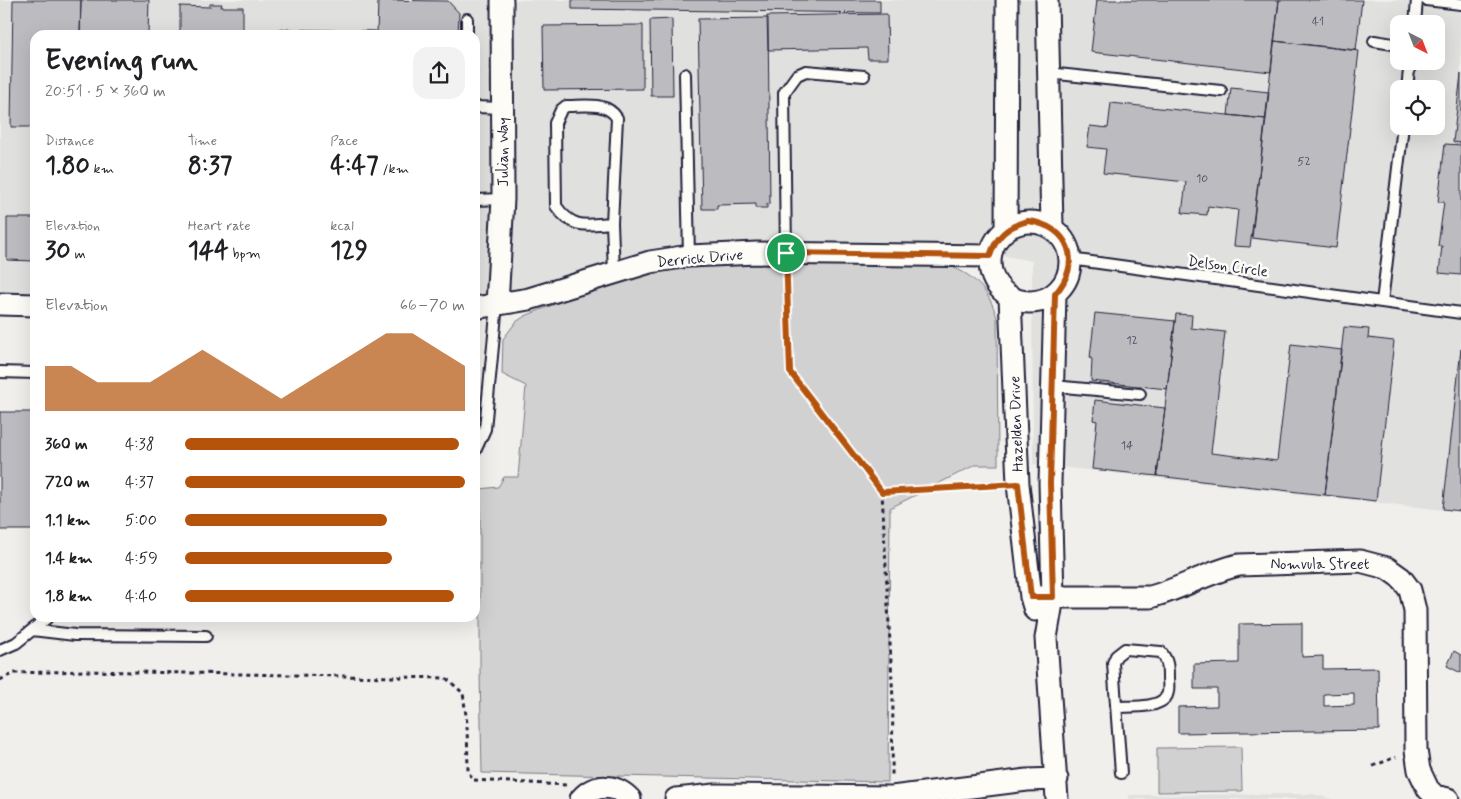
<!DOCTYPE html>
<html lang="en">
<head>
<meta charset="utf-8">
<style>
	body { margin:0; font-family:Mynerve,sans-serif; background:#f2f2f2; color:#202124; height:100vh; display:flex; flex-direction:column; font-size:19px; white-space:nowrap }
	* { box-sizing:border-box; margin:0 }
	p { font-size:16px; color:#757577 }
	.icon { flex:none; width:28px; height:28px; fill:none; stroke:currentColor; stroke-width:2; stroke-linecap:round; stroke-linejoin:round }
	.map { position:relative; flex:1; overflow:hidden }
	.drawer { position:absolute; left:30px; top:30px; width:450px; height:592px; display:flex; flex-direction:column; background:#fff; border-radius:15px; box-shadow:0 5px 20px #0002 }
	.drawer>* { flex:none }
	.needle { width:32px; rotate:138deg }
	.controls { position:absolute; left:1390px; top:15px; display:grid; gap:10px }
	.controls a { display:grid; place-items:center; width:55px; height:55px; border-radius:10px; background:#fff; box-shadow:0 5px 20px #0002; font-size:25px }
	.pin { position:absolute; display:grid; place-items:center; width:42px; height:42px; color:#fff; margin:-21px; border:2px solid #fff; border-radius:50%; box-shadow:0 1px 5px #0007 }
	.round { display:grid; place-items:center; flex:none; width:52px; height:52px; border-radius:15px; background:#f2f2f2 }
	.headline { display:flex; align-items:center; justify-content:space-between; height:85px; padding:0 15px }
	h1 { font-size:28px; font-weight:700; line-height:38px }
	.figures { display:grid; grid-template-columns:repeat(3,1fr); gap:8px; height:85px; padding:5px 15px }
	.figures div { display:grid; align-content:center }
	.figures b { font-size:25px; font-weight:700 }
	.figures small { font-size:14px; font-weight:400 }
	.figures p { font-size:14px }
	.chart { height:140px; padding:10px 15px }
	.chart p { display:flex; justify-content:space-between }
	.chart svg { width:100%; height:90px; margin-top:5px; fill:#b45309; opacity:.7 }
	ul { padding:0 15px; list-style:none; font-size:16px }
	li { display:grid; grid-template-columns:80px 60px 1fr; align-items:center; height:38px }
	li i { height:12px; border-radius:6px; background:#b45309 }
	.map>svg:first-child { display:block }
</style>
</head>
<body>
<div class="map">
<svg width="1461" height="799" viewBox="0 0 1461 799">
	<rect width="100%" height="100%" fill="#f0efec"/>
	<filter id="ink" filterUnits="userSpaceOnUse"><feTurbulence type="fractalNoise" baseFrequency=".02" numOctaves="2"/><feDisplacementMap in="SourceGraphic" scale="10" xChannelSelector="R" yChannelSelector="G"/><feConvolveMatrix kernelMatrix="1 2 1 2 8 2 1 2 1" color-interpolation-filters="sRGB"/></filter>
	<g filter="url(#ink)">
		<path fill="#e0e0df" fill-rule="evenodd" d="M0,0H1461V512L1033,464L1032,261L986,252L689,255L475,307V35H35V304L0,303ZM1399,24H1436V61H1399ZM1399,89H1436V126H1399Z
			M1312,794L1333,799H1129V795Z"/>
		<path fill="#d2d1d1" stroke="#7a7a86" d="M944,264C972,273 989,289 997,318L998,465H975L890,508L888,782L482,773L480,672V489L498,487L504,477H518L526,386L502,374L503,339L516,322L525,316L613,281L656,271L700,265Z
			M1241,747L1242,791L1157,792V748Z"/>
		<path fill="#bcbcc0" stroke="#22223b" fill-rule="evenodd" d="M13,0H81L80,35H35V127H11Z
			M81,0H149L148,35H80Z
			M378,0L448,1L459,13L458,35H377Z
			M572,0H880V13L572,9Z
			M1097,0H1279L1271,72L1091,52Z
			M1279,0H1362L1356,50L1274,41Z
			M210,4H222L221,7H243V35H180V6L210,7Z
			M887,14L888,59H868L867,48L768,50L767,16Z
			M768,18L770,204H767V208H756V204L717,205V209H702L698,19Z
			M672,19L673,96H651L650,20Z
			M643,25V89L544,90L543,26Z
			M278,29L376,31V35H278Z
			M1274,41L1359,51L1336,248L1252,238Z
			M1461,74V143L1453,142Z
			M1231,88L1269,92L1266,119L1228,115Z
			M1111,103L1266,119L1250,247L1234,246L1238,210L1208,206L1207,215L1182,213L1186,182L1103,173L1106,149L1087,147L1090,126L1108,128Z
			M1445,144L1461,145V275L1439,273L1442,246H1438L1444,202H1438Z
			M7,218H35V261L7,260Z
			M1095,313L1175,321L1167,389L1091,381L1092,359L1090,358Z
			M1176,314L1192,315L1191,328L1225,332L1211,453L1277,461L1291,344L1342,350L1325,495L1157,476Z
			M1344,327L1369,329L1368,338L1394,341L1376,501L1325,495Z
			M1461,349V511L1443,509Z
			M1095,400L1165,408L1157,476L1092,469L1097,421L1093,420Z
			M0,412H35V530H0Z
			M1302,623V657L1323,656V669L1378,668L1379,730L1178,733V707L1217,706V689H1194V664L1239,663V624ZM1354,693V705L1324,706V694Z
			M1454,651L1461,655V673L1447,666Z"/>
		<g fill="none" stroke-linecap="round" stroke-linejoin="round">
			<defs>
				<path id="lane" d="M1426,0L1461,4
					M467,19V35
					M1415,24L1417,0
					M1374,41L1399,45
					M1048,73L1221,91
					M685,74L689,256
					M1407,89L1410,61
					M475,107L503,108
					M475,200L503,199
					M612,223C586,225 573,230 556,206L555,123L561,110L566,106C583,106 607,101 617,118L612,223L614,272
					M786,253L784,93L797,75L806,71L864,76
					M1070,259L1461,313
					M1382,302L1403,126
					M0,372L35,373
					M1053,386L1140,394
					M475,451L485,429L497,304
					M32,630L75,635L206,636
					M0,650L16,643L47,618
					M1117,707C1130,706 1157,709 1166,697C1170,692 1168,683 1168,678C1168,667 1168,660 1161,652L1125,649L1116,656L1113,663L1121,773"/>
				<path id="street" d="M1047,0L1052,227
					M990 262a40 40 0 1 1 80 0a40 40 0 1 1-80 0Z
					M1006,230L1007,0
					M1055,294L1050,483L1053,597L1046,638L1057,799
					M1010,297L1018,484L1031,597L1035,610
					M0,304L35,305
					M497,304L503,199L502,0
					M475,308L529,299L650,262L689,256L757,253L990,256
					M1031,597H1150C1181,589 1208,572 1239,565L1360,561L1387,568L1401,578L1410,590L1415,610L1416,750L1419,770L1428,789L1435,796L1448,799
					M581,799C595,783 616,784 630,799
					M676,799L715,795L892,797L1027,780L1057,779"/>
			</defs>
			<use href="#lane" stroke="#22223b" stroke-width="14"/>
			<use href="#street" stroke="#22223b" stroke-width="25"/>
			<path stroke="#22223b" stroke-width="3" stroke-dasharray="4 4" stroke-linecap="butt" d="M786,274L790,372L882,492L893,700L892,776
				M882,492L996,486
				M0,680L14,673L85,671L446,678L463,693L467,723L468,771L473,780L566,785
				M1373,766L1396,757"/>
			<use href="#lane" stroke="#fdfcf7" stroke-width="10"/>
			<use href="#street" stroke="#fdfcf7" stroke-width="21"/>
		</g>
	</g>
	<g fill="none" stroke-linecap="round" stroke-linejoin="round" filter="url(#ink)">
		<defs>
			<path id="route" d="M1028,221C1070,226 1083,263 1055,294L1050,483L1053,597H1031L1018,484L882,492L790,372L786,253L990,256C996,236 1008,226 1028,221Z"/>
		</defs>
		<use href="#route" stroke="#fff" stroke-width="10"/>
		<use href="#route" stroke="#b45309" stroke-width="6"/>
	</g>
	<g text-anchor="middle" stroke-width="5" stroke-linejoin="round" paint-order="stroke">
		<g font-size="12" fill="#48485c">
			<text x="1318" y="25">41</text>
			<text x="1304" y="165">52</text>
			<text x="1202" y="182">10</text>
			<text x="1132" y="344">12</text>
			<text x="1127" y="449">14</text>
		</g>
		<g font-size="15" fill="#22223b" stroke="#fdfcf7">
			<text transform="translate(503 152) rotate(-90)" y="5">Julian Way</text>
			<text transform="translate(700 258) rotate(-5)" y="5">Derrick Drive</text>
			<text transform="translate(1228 266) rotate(8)" y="5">Delson Circle</text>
			<text transform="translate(1016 424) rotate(-92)" y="5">Hazelden Drive</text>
			<text x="1320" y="569">Nomvula Street</text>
		</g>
	</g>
</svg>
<div class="controls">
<a><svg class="needle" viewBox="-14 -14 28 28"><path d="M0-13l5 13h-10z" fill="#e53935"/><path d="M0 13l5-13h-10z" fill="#757577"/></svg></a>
<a><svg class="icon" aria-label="locate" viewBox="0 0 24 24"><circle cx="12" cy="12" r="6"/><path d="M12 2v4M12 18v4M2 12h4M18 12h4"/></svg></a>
</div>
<div class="pin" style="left:786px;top:253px;background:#1e9e55"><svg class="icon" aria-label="arrive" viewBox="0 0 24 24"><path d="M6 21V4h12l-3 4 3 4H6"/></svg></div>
<section class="drawer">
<div class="headline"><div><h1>Evening run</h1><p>20:51 · 5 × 360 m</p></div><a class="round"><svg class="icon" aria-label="share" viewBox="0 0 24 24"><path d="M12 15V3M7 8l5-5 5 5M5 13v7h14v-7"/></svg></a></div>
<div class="figures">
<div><p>Distance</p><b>1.80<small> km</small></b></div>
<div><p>Time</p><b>8:37</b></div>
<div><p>Pace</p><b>4:47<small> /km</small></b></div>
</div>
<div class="figures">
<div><p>Elevation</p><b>30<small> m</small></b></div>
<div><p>Heart rate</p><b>144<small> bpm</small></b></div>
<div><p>kcal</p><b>129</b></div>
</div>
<div class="chart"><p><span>Elevation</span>66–70 m</p>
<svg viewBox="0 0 160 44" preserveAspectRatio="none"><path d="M0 44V22L10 22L20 30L30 30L40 30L50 22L60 14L70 22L80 30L90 38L100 30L110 22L120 14L130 6L140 6L150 14L160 22V44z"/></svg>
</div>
<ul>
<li><b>360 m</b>4:38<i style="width:98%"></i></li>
<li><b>720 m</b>4:37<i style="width:100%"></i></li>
<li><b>1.1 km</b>5:00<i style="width:72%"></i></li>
<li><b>1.4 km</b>4:59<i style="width:74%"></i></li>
<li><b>1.8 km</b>4:40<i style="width:96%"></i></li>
</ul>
</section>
</div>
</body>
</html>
